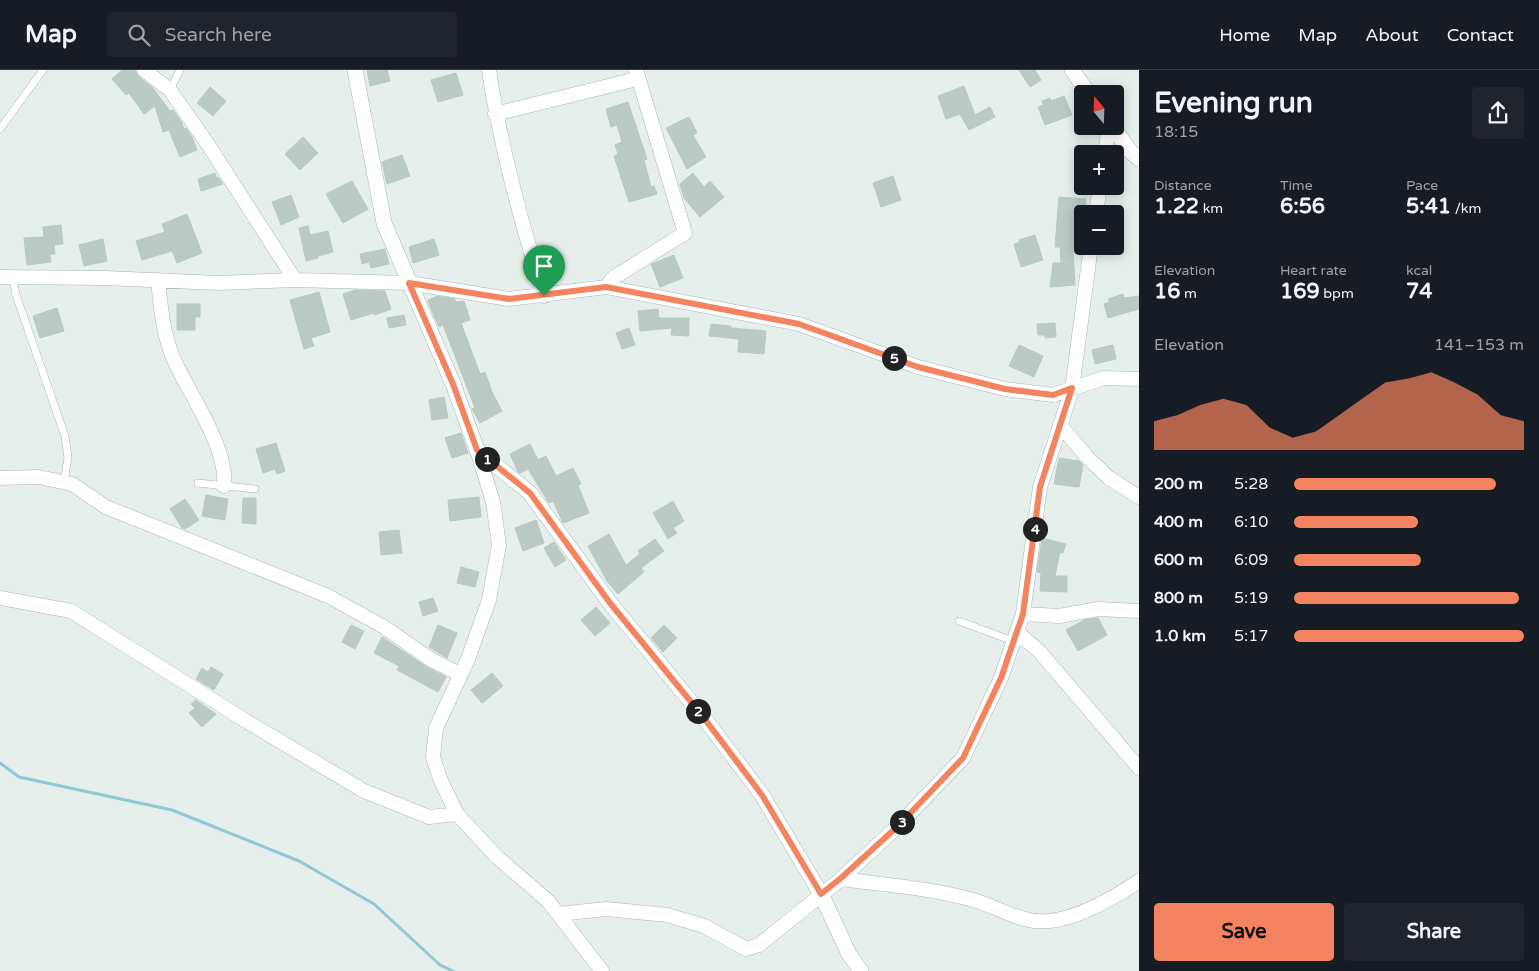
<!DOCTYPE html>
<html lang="en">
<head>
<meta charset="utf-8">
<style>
	body { margin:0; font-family:"Varela Round",sans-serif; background:#20242c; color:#f1f3f6; height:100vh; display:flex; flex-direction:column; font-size:19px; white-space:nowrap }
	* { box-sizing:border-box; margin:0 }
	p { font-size:16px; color:#9ea1a6 }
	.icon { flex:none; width:28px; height:28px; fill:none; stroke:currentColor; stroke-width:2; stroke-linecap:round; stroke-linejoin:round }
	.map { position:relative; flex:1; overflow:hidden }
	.sheet { display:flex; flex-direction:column; background:#171b24; width:400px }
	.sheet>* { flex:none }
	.needle { width:32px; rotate:341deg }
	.tools { position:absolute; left:1074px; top:15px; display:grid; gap:10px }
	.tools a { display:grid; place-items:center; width:50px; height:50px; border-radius:5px; background:#171b24; box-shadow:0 2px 12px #0003; font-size:25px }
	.pin { position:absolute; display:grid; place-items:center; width:42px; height:42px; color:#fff; margin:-51px -21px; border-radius:50% 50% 50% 0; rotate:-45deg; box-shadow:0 0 5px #0007 }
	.pin .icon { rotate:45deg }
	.km { position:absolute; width:25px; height:25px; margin:-12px; border-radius:50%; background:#222; color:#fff; font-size:14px; line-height:25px; text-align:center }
	.round { display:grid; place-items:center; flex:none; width:52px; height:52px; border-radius:5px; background:#20242c }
	.overview { display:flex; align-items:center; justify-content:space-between; height:85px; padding:0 15px }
	h1 { font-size:28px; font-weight:700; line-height:38px }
	.figures { display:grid; grid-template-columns:repeat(3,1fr); gap:8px; height:85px; padding:5px 15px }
	.figures div { display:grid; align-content:center }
	.figures b { font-size:21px; font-weight:700 }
	.figures small { font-size:14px; font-weight:400 }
	.figures p { font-size:14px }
	.chart { height:140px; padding:10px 15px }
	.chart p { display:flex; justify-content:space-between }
	.chart svg { width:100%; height:90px; margin-top:5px; fill:#f4845f; opacity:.7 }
	.cta { display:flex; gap:10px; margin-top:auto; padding:10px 15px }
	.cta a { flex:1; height:58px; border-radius:5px; background:#f4845f; color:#111; font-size:20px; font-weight:700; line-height:58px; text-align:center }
	.cta a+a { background:#20242c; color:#f1f3f6 }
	ul { padding:0 15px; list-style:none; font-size:16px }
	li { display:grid; grid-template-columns:80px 60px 1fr; align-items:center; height:38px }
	li i { height:12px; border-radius:6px; background:#f4845f }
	header { display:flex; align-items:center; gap:30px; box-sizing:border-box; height:70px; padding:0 25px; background:#171b24; border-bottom:1px solid #363941 }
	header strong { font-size:24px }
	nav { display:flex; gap:28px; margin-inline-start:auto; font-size:18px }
	.search { width:350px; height:45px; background:#20242c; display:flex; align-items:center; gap:12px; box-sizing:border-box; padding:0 18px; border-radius:5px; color:#9ea1a6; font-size:19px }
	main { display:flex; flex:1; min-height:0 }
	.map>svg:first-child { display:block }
</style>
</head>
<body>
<header>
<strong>Map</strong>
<div class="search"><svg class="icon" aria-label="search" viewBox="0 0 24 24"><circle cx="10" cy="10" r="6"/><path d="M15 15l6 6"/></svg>Search here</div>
<nav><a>Home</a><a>Map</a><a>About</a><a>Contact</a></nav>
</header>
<main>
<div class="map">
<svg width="1139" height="901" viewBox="0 0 1139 901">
	<rect width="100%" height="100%" fill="#e6efeb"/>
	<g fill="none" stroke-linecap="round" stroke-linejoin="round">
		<path stroke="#8ec9d4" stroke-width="3" d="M0,693L19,707L172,740L299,791L374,834L440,895L453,901"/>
	</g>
	<path fill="#bbcac4" stroke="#b8c9c2" d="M122,0H135L139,7L153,18L170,41L173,40L181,51L184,59L186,58L192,67L197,80L180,87L169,60L163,62L155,36L144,44L129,23L126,25L112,9Z
		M367,0H387L390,11L370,16Z
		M1019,0H1035L1041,10L1030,17Z
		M456,3L463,25L438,32L431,10Z
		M964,16L975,45L990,37L995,47L969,60L960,44L946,49L938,26Z
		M210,17L226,31L213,46L197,33Z
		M1064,26L1072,45L1045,55L1038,37L1043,35L1042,31L1050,28L1051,31Z
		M628,32L647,89L644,90L651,117L654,116L657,124L629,132L614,86L618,84L615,75L622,72L617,55L611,57L606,39Z
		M689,47L697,63L693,65L706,87L687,99L666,58Z
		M303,67L318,83L300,100L285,84Z
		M402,85L410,106L387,114L382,92Z
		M215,103L216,108L218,107L223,114L201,121L198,109Z
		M693,103L704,117L710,111L724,127L700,147L684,128L680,114Z
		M893,106L901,130L881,137L873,113Z
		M352,111L368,139L343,153L326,124Z
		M291,125L299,147L281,155L272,132Z
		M1059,127L1086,129L1085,144H1082L1078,180L1073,179L1075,215L1050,217L1053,193H1061L1060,177H1055Z
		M187,144L202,183L177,193L172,181L142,190L136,171L165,162L162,154Z
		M61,155L63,174L54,175L55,184H50L51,192L27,195L24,168L44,167L43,157Z
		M308,156L310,165L328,161L333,182L318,186V188L306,191L299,158Z
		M1035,165L1043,190L1021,197L1014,174L1020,172L1019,170Z
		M103,169L107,191L84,196L79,175Z
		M434,169L439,185L413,193L409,177Z
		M385,179L389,194L371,198L369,192L362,194L360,184Z
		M674,185L683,208L660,217L651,194Z
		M355,220L385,221L391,239L375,245L374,243L351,250L343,224Z
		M319,222L330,262L311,268L314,276L304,279L290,230Z
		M1123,224L1124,228L1139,226V239L1108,248L1104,234L1110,232L1108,229Z
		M438,226L455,229L456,232L464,231L470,250L461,253L480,304L485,302L492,322L502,341L480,353L472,339L475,338L443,255L439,257L429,234L428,230Z
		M177,234H200V247H195V260H177Z
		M57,238L64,261L40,268L33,246Z
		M658,239L659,248H689V266L671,265L672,258L640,261L638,241Z
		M404,245L406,255L389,258L387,248Z
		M1055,253L1056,267L1045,268V265H1038L1037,254Z
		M711,254L731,256V258L766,261L764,284L738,282L739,269L709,266Z
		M629,258L635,275L622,279L616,263Z
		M1019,275L1043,286L1034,307L1009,296Z
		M1113,275L1116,289L1095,294L1092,280Z
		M444,327L448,348L432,350L429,330Z
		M461,363L468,383L452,388L445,368Z
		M276,373L285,401L277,404L275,399L263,403L256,379Z
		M530,374L538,390L546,386L556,406L573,398L581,414L578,415L589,443L563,453L553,431L549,433L528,399L520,403L518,402L510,384Z
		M1059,388L1079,391L1083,395L1079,417L1054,414Z
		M206,425L228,429L225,450L202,446Z
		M479,427L481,447L450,451L448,430Z
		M243,428H256V454L242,453Z
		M185,429L199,450L185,459L182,458L170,439Z
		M673,431L684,451L673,458L677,463L668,469L653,443Z
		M536,450L544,473L523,481L515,458Z
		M399,460L402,483L381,485L379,462Z
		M609,464L626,495L640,484L638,481L655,469L664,481L641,498L644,502L618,524L607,511L588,476Z
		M1042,468L1066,474L1063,483L1060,482L1055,506H1067V522L1040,521L1041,503L1037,502Z
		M554,472L566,490L555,497L544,478Z
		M461,497L479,502L475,517L457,513Z
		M433,528L438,541L423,546L419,532Z
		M596,537L610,553L595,566L581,550Z
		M1098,548L1107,565L1078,581L1066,560L1084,550Z
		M351,555L364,561L355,579L342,572Z
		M438,555L457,563L447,588L429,577Z
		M664,555L677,568L663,582L651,568Z
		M382,567L425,596L446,607L438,622L397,600L399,596L374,583Z
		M211,597L223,604L214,620L196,609L202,598L208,602Z
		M492,603L503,616L482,633L471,620Z
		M196,630L216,644L202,657L189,643L195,638L191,634Z"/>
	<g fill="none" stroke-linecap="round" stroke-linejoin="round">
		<defs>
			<path id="service" d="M170,20L180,0
				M0,59L43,0
				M13,207L16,225L65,366L68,388L64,412
				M198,413L255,419
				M959,551L1013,571"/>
			<path id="minor" d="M144,0L170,20L209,76L295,210
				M489,0C500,76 521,152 544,226
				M495,44L637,9
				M1105,84L1109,56
				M1096,144L1100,116
				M0,207L105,208L218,213L295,210L409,213L509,229L606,217L799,254L918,297L1005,319L1053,325L1104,308L1139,309
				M158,210C161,239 163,266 175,292C191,327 228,378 224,416
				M606,217L613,208L685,163L636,0
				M1061,356L1087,387L1109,408L1139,427
				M477,380L493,432L499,475L489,530L468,589L436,658L433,687L441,711L457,744L497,787L548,831L602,901
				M0,408L39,407L72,414L106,437L328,526L384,557L430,589L461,605
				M0,528L71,541L246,651L364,721L429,747L457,744
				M1023,544L1059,546L1098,539L1139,541
				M1017,562L1039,581L1139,698
				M841,809C885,815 930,818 973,830C998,837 1022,854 1049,851C1078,848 1115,827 1139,811
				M558,844L606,839L667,845L704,856L746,879L759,875L841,809L898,756L963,688L1001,608L1023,544L1040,417L1072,319L1091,176"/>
			<path id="tertiary" d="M355,0L384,153L453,314L477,380L530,423L610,533L701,644L762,725L821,824L849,884L861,901
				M1072,0L1089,24
				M1112,56L1130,81L1139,89"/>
		</defs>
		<use href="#service" stroke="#a8b8b2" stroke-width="8"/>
		<use href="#minor" stroke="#a8b8b2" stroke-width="15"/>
		<use href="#tertiary" stroke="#a8b8b2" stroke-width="16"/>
		<use href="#service" stroke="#fff" stroke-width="7"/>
		<use href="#minor" stroke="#fff" stroke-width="14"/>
		<use href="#tertiary" stroke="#fff" stroke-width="15"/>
	</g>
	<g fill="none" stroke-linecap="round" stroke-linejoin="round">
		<defs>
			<path id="route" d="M409,213L509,229L606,217L799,254L918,297L1005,319L1053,325L1072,318L1040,417L1023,544L1001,608L963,688L898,756L841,808L821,824L762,725L701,644L610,533L530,423L477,380L453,314Z"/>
		</defs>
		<use href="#route" stroke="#fff" stroke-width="10"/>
		<use href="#route" stroke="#f4845f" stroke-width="6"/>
	</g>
</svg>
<div class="tools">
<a><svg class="needle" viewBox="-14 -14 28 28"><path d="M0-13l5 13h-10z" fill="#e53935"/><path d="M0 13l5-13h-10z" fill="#9ea1a6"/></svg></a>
<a>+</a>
<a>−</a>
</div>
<div class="pin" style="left:544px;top:226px;background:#1e9e55"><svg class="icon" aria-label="arrive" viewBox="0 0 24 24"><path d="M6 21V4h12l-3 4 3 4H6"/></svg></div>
<b class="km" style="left:487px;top:389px">1</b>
<b class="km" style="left:698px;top:641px">2</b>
<b class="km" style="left:902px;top:752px">3</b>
<b class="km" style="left:1035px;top:459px">4</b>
<b class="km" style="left:894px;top:288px">5</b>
</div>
<section class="sheet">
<div class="overview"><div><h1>Evening run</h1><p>18:15</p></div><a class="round"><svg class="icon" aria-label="share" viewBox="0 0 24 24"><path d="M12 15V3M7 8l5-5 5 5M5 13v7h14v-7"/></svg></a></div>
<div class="figures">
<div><p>Distance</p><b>1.22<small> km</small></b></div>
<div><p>Time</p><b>6:56</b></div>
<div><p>Pace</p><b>5:41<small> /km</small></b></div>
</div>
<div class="figures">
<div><p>Elevation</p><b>16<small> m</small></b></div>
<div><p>Heart rate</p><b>169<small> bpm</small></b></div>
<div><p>kcal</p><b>74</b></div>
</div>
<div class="chart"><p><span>Elevation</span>141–153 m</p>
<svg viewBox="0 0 160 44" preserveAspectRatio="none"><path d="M0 44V30L10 27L20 22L30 19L40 22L50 33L60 38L70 35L80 27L90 19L100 11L110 9L120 6L130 11L140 17L150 27L160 30V44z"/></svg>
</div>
<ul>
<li><b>200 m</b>5:28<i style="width:88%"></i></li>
<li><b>400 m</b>6:10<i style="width:54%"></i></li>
<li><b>600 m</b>6:09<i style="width:55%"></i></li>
<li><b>800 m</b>5:19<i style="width:98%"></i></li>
<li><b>1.0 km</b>5:17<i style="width:100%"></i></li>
</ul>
<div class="cta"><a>Save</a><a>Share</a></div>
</section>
</main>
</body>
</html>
